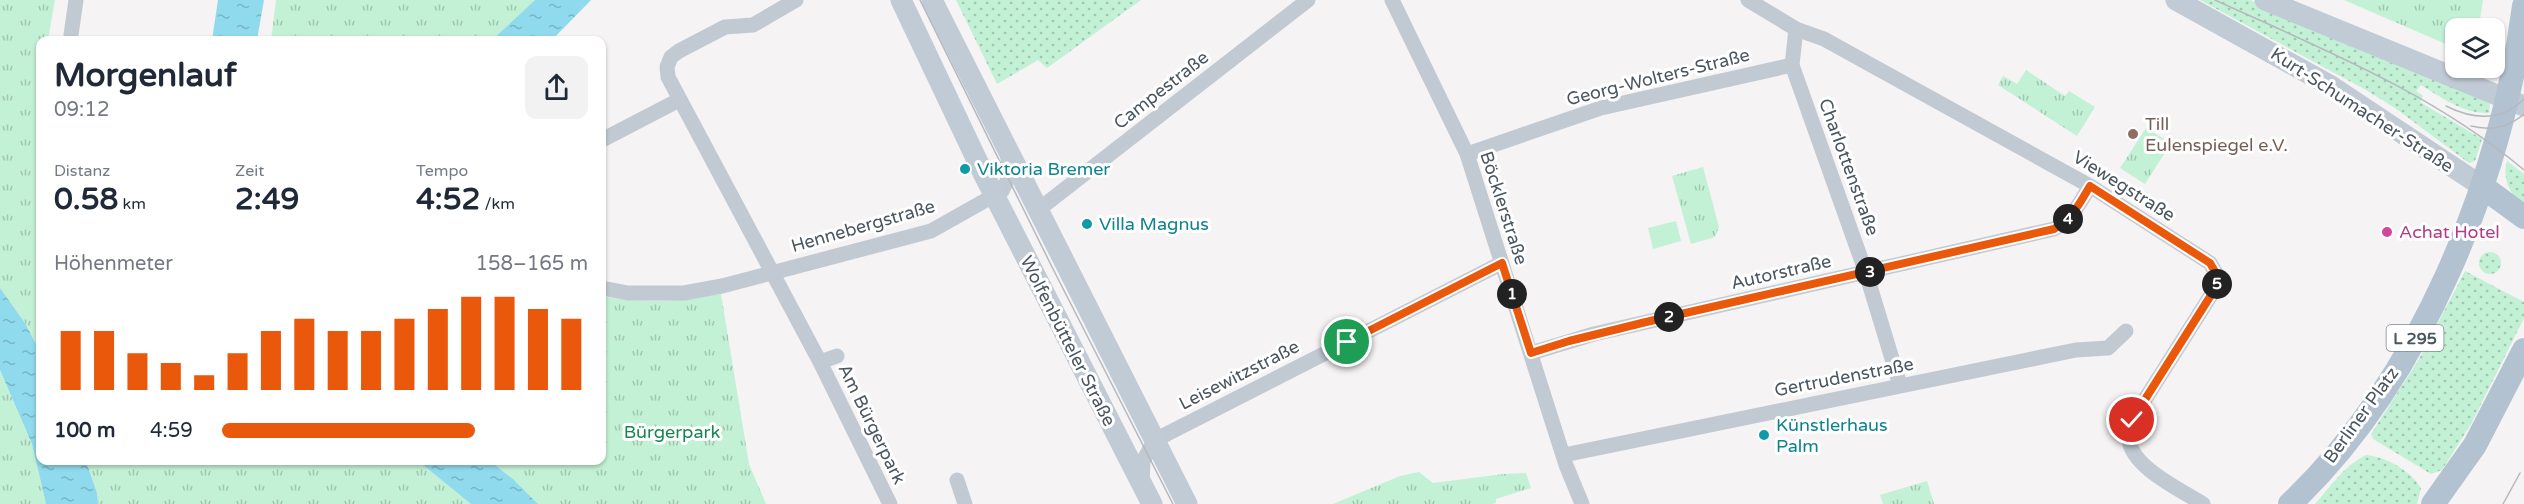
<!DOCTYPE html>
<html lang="de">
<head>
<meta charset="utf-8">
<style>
	body { margin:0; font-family:"Varela Round",sans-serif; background:#f2f2f3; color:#1f2937; height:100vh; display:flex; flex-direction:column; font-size:22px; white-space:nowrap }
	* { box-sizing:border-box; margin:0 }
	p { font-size:20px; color:#747a83 }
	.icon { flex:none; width:33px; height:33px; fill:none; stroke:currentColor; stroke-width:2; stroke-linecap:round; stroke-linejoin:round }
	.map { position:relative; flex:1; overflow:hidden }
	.sheet { position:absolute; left:36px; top:36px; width:570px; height:429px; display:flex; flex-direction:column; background:#fff; border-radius:12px; box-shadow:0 2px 4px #0004 }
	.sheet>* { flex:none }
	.tools { position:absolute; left:2445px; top:18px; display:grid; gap:12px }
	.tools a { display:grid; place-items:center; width:60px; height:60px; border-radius:12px; background:#fff; box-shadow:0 2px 4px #0004; font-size:30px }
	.pin { position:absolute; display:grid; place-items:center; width:51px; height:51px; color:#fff; margin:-26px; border:3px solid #fff; border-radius:50%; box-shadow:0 2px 6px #0007 }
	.km { position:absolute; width:30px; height:30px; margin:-15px; border-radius:50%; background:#222; color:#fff; font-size:16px; line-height:30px; text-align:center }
	.round { display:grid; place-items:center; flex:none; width:63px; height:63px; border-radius:12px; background:#f2f2f3 }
	.head { display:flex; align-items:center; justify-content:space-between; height:102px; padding:0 18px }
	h1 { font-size:33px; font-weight:700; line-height:45px }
	.metrics { display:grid; grid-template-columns:repeat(3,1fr); gap:9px; height:102px; padding:6px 18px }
	.metrics div { display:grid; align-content:center }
	.metrics b { font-size:30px; font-weight:700 }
	.metrics small { font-size:16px; font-weight:400 }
	.metrics p { font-size:16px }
	.chart { height:168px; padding:12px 18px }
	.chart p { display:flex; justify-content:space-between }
	.chart svg { width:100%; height:108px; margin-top:6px; stroke:#ea580c; stroke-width:6 }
	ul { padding:0 18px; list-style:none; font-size:20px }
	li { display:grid; grid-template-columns:96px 72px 1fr; align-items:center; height:45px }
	li i { height:15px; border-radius:8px; background:#ea580c }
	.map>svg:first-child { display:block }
</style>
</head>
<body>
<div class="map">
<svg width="2524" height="504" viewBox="0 0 2524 504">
	<defs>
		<pattern id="grass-dots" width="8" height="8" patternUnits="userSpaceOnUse" patternTransform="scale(1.5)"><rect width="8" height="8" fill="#c3f1d5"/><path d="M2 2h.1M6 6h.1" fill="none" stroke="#a0c6b0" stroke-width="1.8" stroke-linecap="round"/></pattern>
		<pattern id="park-tufts" width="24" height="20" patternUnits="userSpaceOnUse" patternTransform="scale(1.5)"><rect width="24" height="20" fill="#c3f1d5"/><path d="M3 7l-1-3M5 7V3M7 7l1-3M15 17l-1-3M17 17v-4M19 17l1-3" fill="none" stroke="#a0c6b0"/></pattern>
		<pattern id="water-ripples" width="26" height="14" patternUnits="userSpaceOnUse" patternTransform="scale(1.5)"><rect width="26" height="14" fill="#90daee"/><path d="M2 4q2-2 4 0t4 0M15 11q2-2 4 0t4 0" fill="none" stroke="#78b4c4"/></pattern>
	</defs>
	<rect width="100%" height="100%" fill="#f5f3f3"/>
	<path fill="url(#grass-dots)" d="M956,0H1141L1047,68L1038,60L997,84Z
		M2200,0H2250L2490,103L2489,113C2464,114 2442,98 2421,85L2416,91L2423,96L2420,102L2482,139L2475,161L2469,163L2395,108L2366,90Z
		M2507,161L2524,174V206C2510,194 2502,180 2507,161Z
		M2479 263a11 11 0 1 1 22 0a11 11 0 1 1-22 0Z
		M2465,271L2524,302V318L2471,424L2442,470L2431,474L2373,439L2371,434L2419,359Z
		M2366,455C2386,457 2410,470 2421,488L2417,504H2315C2331,486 2344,466 2366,455Z"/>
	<path fill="url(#park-tufts)" d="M0,0H55L48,40H40V352L25,323L0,288Z
		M276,0H535L492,40H271Z
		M2344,0H2483L2479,25L2466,21L2462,28H2456L2455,48Z
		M2026,70L2065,96L2069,91L2095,107L2077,136L1998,85L2003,76L2017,84Z
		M2146,128L2171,143L2145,184L2120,168Z
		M1703,167L1719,227L1715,237L1691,244L1672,176Z
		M721,294L749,464L766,504H538L513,479L490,461L602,460V296C643,304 680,301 721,294Z
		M0,370L32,444L46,504H0Z
		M86,461H418L471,504H98L97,493Z
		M1419,472L1433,483L1504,474L1526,473L1531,488L1496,499V503L1493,504H1333L1400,476Z
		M1927,481L1934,504H1883L1880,495Z"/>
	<path fill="#c3f1d5" d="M1676,221L1681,241L1653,249L1648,228Z"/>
	<path fill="url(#water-ripples)" d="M218,0H264L257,40H212Z
		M535,0H591L552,40H492Z
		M0,288L25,323L40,352V460L86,461L97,493L98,504H46L32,444L0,370Z
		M418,461H490L513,479L538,504H471Z"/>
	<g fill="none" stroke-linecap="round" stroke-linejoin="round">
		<path stroke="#c1cad2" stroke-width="15" d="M796,0L753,25L725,27L679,51L671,57L667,67L668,77L820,362L837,356
			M1392,0L1467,154L1566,465L1582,504
			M1748,0L1796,29L1824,39L2090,186L2210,263L2217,275L2213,292L2132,420C2130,426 2128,432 2129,439C2131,467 2181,490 2203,504
			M71,35L76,0
			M1792,65L1866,273L1900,385
			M602,140L679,100
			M1467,154L1601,108L1792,65L1796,29
			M1038,210L1308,0
			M602,288L628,293H684L722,286L931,231L1002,191L1009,177L1008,157
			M1531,353L1594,334L2054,229C2072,219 2080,203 2090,186
			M820,362L890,504
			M1564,455L2076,350L2108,348L2126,331
			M957,480L965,504
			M1142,482L1143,461L1155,440L1502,263"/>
		<path stroke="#c1cbd6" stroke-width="21" d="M901,0L984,175L1152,504
			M932,0L1187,504
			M2176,0L2331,86L2483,187
			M2265,0L2524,106"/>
		<path stroke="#b3c2d1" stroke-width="24" d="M2483,187L2524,217
			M2290,504C2421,380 2501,181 2524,6
			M2433,504L2475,445L2524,350"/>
		<path stroke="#b5b8bd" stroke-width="1.5" d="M920,0L1052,267L1173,504
			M2215,0C2322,49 2433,93 2524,170
			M2446,106C2474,120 2501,122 2524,99
			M2471,126C2491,131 2508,128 2524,114
			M2503,504L2520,473"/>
	</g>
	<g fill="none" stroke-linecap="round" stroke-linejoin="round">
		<defs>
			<path id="route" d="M1347,342L1502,263L1531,353L1569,341L1646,322L2054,229C2072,219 2080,203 2090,186L2210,263L2217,275L2213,292L2132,420"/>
		</defs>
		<use href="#route" stroke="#fff" stroke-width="12"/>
		<use href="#route" stroke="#ea580c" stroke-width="8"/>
	</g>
	<circle fill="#8d6e63" stroke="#fff" stroke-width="2" cx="2133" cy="134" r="6"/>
	<g fill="#0f9aa8" stroke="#fff" stroke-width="2">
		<circle cx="965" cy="169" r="6"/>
		<circle cx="1087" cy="224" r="6"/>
		<circle cx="1764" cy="435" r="6"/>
	</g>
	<circle fill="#d1479c" stroke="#fff" stroke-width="2" cx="2387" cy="232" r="6"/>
	<g text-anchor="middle" stroke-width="6" stroke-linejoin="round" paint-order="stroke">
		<rect fill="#fff" stroke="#808990" stroke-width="1.5" x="2386.5" y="325" width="57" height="26" rx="4.5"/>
		<g font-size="16" font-weight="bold" fill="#4a5661">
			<text x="2415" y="344">L 295</text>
		</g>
		<g font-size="18" fill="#4a5661" stroke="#fff">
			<text transform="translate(1658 77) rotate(-14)" y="6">Georg-Wolters-Straße</text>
			<text transform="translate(1161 90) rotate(-38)" y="6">Campestraße</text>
			<text transform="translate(2362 110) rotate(33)" y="6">Kurt-Schumacher-Straße</text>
			<text transform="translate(1849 167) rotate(70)" y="6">Charlottenstraße</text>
			<text transform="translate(2124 186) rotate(32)" y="6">Viewegstraße</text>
			<text transform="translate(1504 208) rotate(72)" y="6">Böcklerstraße</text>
			<text transform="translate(863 226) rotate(-16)" y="6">Hennebergstraße</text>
			<text transform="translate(1781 272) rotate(-13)" y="6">Autorstraße</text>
			<text transform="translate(1068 341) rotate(63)" y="6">Wolfenbütteler Straße</text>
			<text transform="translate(1239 375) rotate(-27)" y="6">Leisewitzstraße</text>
			<text transform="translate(1844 377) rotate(-11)" y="6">Gertrudenstraße</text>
			<text transform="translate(2361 415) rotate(-54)" y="6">Berliner Platz</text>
			<text transform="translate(872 424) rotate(64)" y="6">Am Bürgerpark</text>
		</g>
		<g font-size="18" fill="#785e54" stroke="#fff" text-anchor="start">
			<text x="2145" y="130">Till<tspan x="2145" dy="21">Eulenspiegel e.V.</tspan></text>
		</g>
		<g font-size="18" fill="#0d838f" stroke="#fff" text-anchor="start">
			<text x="977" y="175">Viktoria Bremer</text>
			<text x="1099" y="230">Villa Magnus</text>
			<text x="1776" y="431">Künstlerhaus<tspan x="1776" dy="21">Palm</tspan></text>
		</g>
		<g font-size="18" fill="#b23c85" stroke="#fff" text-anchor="start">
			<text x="2399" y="238">Achat Hotel</text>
		</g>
		<g font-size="18" fill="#17864f" stroke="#fff">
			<text x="672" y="438">Bürgerpark</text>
		</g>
	</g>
</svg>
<div class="tools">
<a><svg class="icon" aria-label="layers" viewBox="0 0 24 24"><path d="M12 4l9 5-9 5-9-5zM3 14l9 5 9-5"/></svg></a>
</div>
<div class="pin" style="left:1347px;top:342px;background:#1e9e55"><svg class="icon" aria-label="arrive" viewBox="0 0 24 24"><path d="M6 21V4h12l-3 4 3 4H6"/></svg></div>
<div class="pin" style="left:2132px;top:420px;background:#d93025"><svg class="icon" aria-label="check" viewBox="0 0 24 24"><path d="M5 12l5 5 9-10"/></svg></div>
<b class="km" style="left:1512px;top:294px">1</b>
<b class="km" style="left:1669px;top:317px">2</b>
<b class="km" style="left:1870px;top:272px">3</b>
<b class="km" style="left:2068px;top:219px">4</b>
<b class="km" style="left:2217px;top:284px">5</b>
<section class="sheet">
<div class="head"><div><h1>Morgenlauf</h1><p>09:12</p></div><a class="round"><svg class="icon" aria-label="share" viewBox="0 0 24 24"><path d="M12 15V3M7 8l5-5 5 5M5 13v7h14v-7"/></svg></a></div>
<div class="metrics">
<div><p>Distanz</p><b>0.58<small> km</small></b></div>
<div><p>Zeit</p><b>2:49</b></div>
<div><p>Tempo</p><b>4:52<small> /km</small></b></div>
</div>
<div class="chart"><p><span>Höhenmeter</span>158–165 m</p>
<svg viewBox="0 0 160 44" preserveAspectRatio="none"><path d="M5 44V20M15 44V20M25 44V29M35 44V33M45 44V38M55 44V29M65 44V20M75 44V15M85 44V20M95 44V20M105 44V15M115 44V11M125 44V6M135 44V6M145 44V11M155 44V15"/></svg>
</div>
<ul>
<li><b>100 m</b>4:59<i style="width:69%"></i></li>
</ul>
</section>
</div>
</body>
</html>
